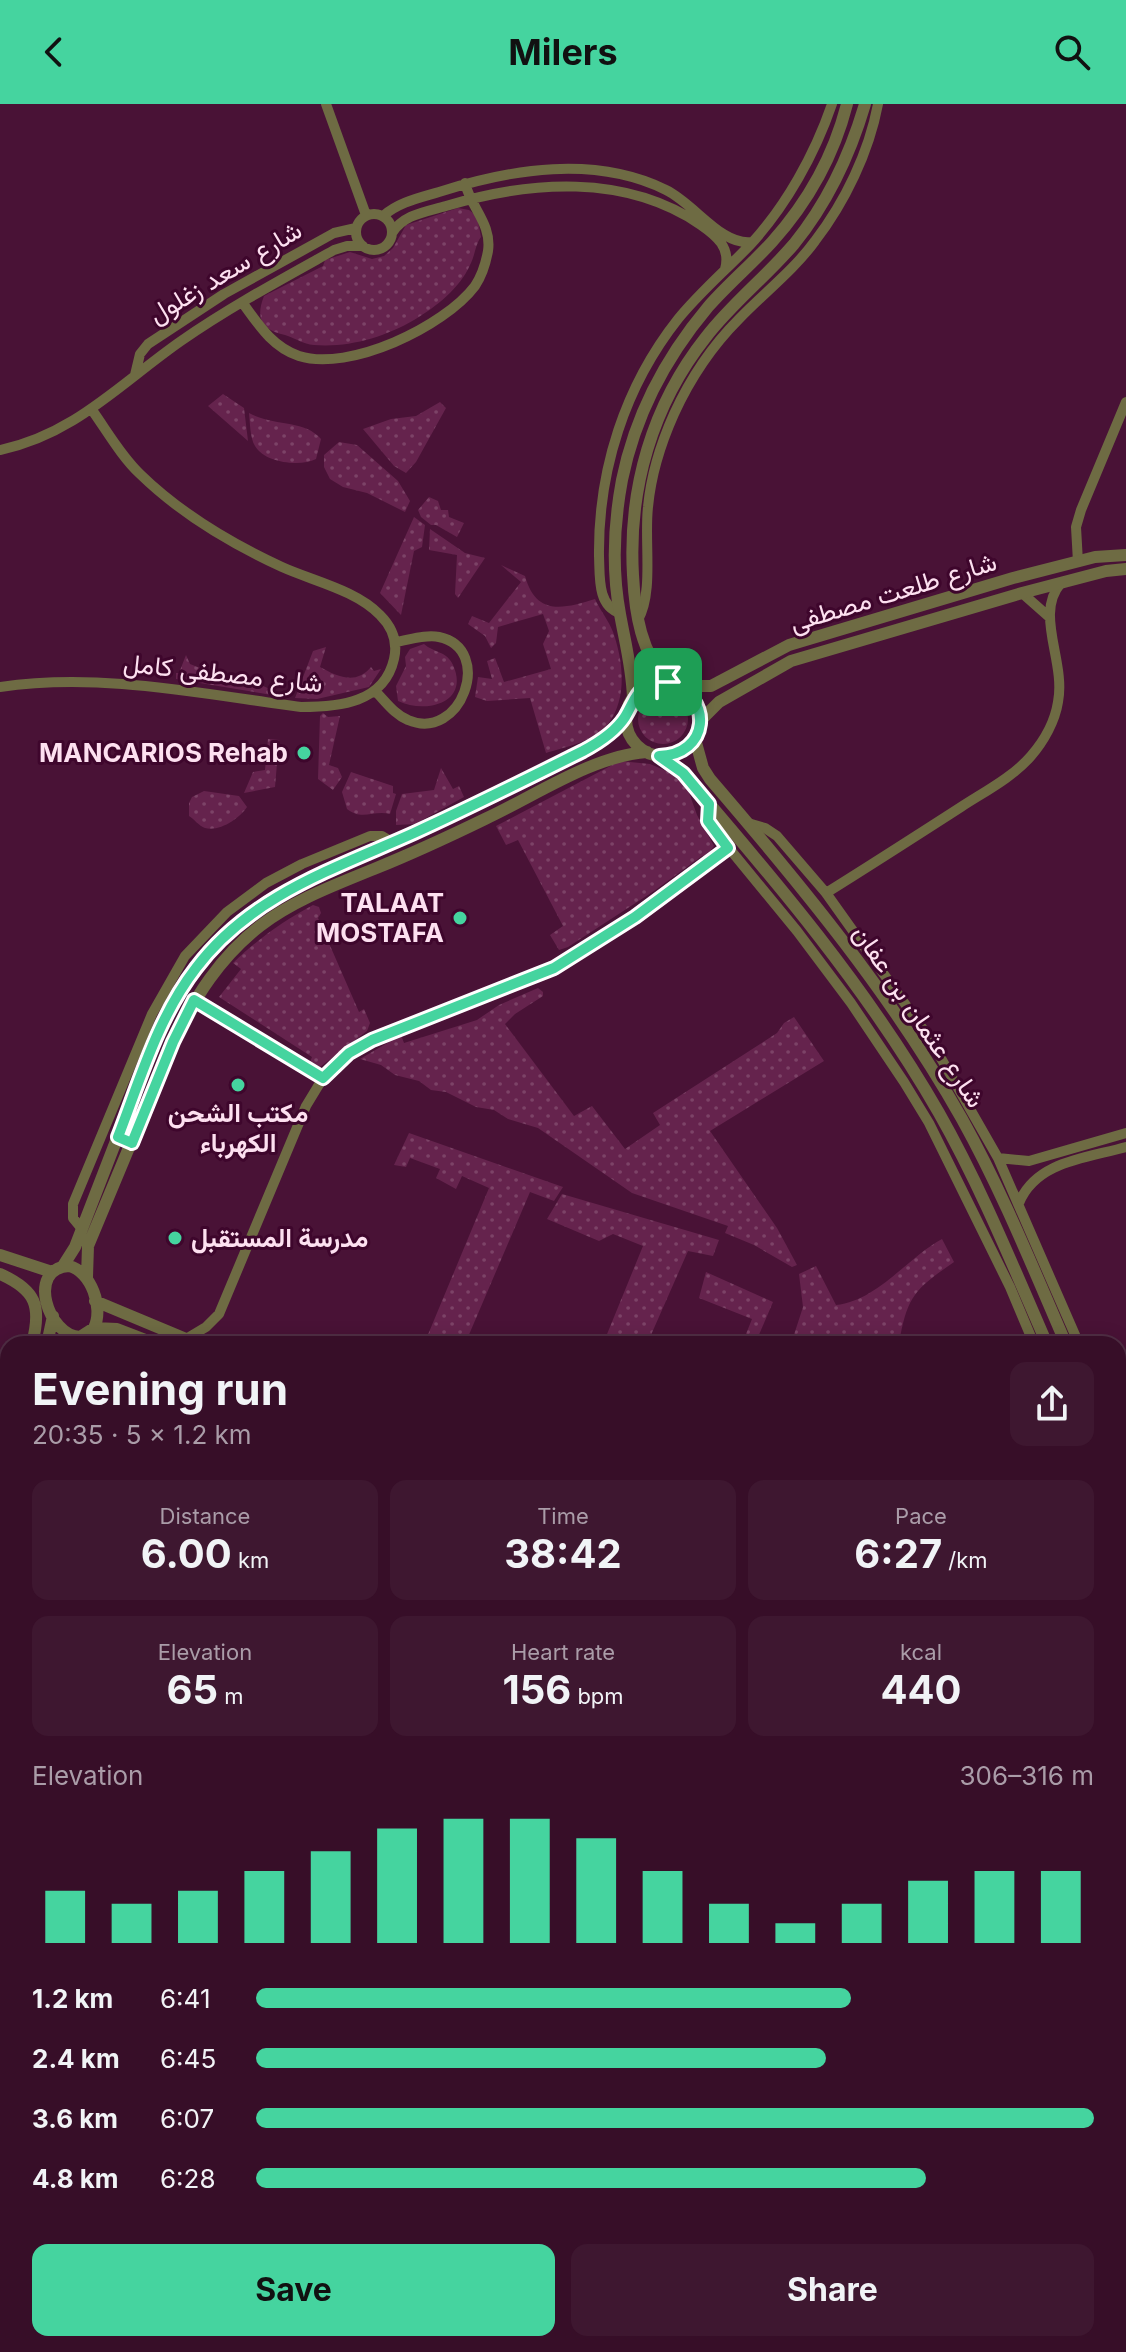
<!DOCTYPE html>
<html lang="en">
<head>
<meta charset="utf-8">
<style>
	body { margin:0; font-family:Inter,Vazirmatn,sans-serif; background:#3e1730; color:#f1f3f6; height:100vh; display:flex; flex-direction:column; font-size:30px; white-space:nowrap }
	* { box-sizing:border-box; margin:0 }
	p { font-size:26px; color:#aa9ca8 }
	.icon { flex:none; width:44px; height:44px; fill:none; stroke:currentColor; stroke-width:2; stroke-linecap:round; stroke-linejoin:round }
	.map { position:relative; flex:1; overflow:hidden }
	.sheet { position:absolute; left:0px; top:1232px; width:1126px; height:1016px; display:flex; flex-direction:column; background:#370e28; border-radius:24px 24px 0 0; box-shadow:0 4px 20px #0003,0 0 0 2px #512e45 }
	.sheet>* { flex:none }
	.pin { position:absolute; display:grid; place-items:center; width:68px; height:68px; color:#fff; margin:-34px; border-radius:16px; box-shadow:0 4px 12px #0006 }
	.round { display:grid; place-items:center; flex:none; width:84px; height:84px; border-radius:16px; background:#3e1730 }
	.head { display:flex; align-items:center; justify-content:space-between; height:136px; padding:0 32px }
	h1 { font-size:44px; font-weight:700; line-height:60px }
	.metrics { display:grid; grid-template-columns:repeat(3,1fr); gap:12px; height:136px; padding:8px 32px }
	.metrics div { display:grid; align-content:center; border-radius:16px; background:#3e1730; text-align:center }
	.metrics b { font-size:40px; font-weight:700 }
	.metrics small { font-size:22px; font-weight:400 }
	.metrics p { font-size:22px }
	.chart { height:224px; padding:16px 32px }
	.chart p { display:flex; justify-content:space-between }
	.chart svg { width:100%; height:144px; margin-top:8px; stroke:#45d49f; stroke-width:6 }
	.action { display:flex; gap:16px; margin-top:auto; padding:16px 32px }
	.action a { flex:1; height:92px; border-radius:16px; background:#45d49f; color:#111; font-size:32px; font-weight:700; line-height:92px; text-align:center }
	.action a+a { background:#3e1730; color:#f1f3f6 }
	ul { padding:0 32px; list-style:none; font-size:26px }
	li { display:grid; grid-template-columns:128px 96px 1fr; align-items:center; height:60px }
	li i { height:20px; border-radius:10px; background:#45d49f }
	header { display:flex; justify-content:space-between; align-items:center; height:104px; padding:0 32px; background:#45d49f; color:#111; font-size:36px; font-weight:700 }
	.map>svg:first-child { display:block }
</style>
</head>
<body>
<header><svg class="icon" aria-label="back" viewBox="0 0 24 24"><path d="M15 5l-7 7 7 7"/></svg>Milers<svg class="icon" aria-label="search" viewBox="0 0 24 24"><circle cx="10" cy="10" r="6"/><path d="M15 15l6 6"/></svg></header>
<div class="map">
<svg width="1126" height="2248" viewBox="0 0 1126 2248">
	<defs>
		<pattern id="park-dots" width="8" height="8" patternUnits="userSpaceOnUse" patternTransform="scale(2)"><rect width="8" height="8" fill="#65234d"/><path d="M2 2h.1M6 6h.1" fill="none" stroke="#7c4367" stroke-width="1.8" stroke-linecap="round"/></pattern>
	</defs>
	<rect width="100%" height="100%" fill="#491236"/>
	<path fill="url(#park-dots)" d="M458,104L469,106L477,112L481,133C475,141 475,152 470,161C460,184 436,203 414,216C385,233 348,244 314,241C303,240 295,234 285,231C262,226 255,215 264,192L323,162L325,156L350,148L372,155L384,152L393,144L406,121Z
		M223,290L244,304L248,337L208,302Z
		M440,298L446,304L416,358L406,369L394,362L363,325L391,315L416,312Z
		M249,309C275,323 304,315 321,335L316,355C300,363 265,359 255,342C250,334 250,318 249,309Z
		M339,338L357,341L398,377L410,397L405,408L367,389L343,383L330,375L324,363V351Z
		M429,393L438,397L441,406H448L449,413L464,419L457,433L436,421H431L421,413L418,406Z
		M414,413L425,421L422,443L414,447L401,511L380,489Z
		M430,425L465,449L485,454L458,494L455,490L457,451L429,446Z
		M501,461L525,472C536,512 563,505 595,495C600,506 609,517 613,528C623,556 628,594 608,620C595,637 566,643 546,649L530,594L487,597L475,593L478,573L492,575L487,557L495,554L504,578L551,565L543,540L549,527L543,510L498,523L496,539L491,544L485,532L468,520L472,512L489,519L521,478Z
		M424,540C434,549 447,547 453,561C470,599 426,610 398,597L396,582L406,562L405,553L410,545Z
		M326,543L320,563C338,573 356,581 371,563L374,567L381,565L369,583L317,595L295,594L313,547Z
		M186,551L190,560L250,584L254,578L279,589L278,592L176,575V569H179Z
		M638 615a25 25 0 1 1 50 0a25 25 0 1 1-50 0Z
		M323,609L328,613L340,612L329,661L338,664L342,673L333,686L318,675L320,612Z
		M268,635L279,636L275,683L244,689L253,668L265,666Z
		M620,657L650,660L669,668L687,683L697,711L714,742L706,753L702,752L654,787L568,843L559,846L550,831L563,822L518,736L506,741L496,722Z
		M441,664L453,685L459,682L464,693L415,720L396,721V707L402,690L434,686Z
		M351,668L393,682V689L396,690L390,710C373,706 362,717 347,705L342,688Z
		M204,687L239,692L247,703C240,714 220,728 205,724C199,722 194,715 189,712V699L192,693Z
		M313,801L319,803L321,809L318,814L359,908L364,905L370,919L367,927L320,963L310,958L312,953L219,893L241,865L233,859C258,835 283,817 313,801Z
		M538,884L543,888V892L515,910L505,920L574,1012L592,1002L625,1045L660,1021L653,1009L777,929L784,919L794,913L824,957L710,1027L777,1124L797,1161L792,1163L754,1141L725,1129L728,1122L632,1089L538,1024L508,1015L494,1006L476,1003L446,988L431,986L419,977L395,971L381,961L360,955L401,931L404,939L477,916L499,901Z
		M409,1029L563,1083L554,1097L530,1088L465,1240H448L427,1233L489,1084L462,1072L456,1085L436,1074L440,1065L410,1054L406,1063L394,1061Z
		M562,1090L719,1136L713,1152L688,1147L647,1240H603L643,1142L613,1130L599,1137L547,1115Z
		M942,1135L954,1158C915,1185 907,1192 899,1240H791L803,1203L799,1170L816,1162L836,1201C877,1197 907,1154 942,1135Z
		M706,1168L773,1198L755,1240H742L752,1215L699,1194Z"/>
	<path fill="#65234d" d="M1126,1586V1740L1118,1737V1606Z"/>
	<g fill="none" stroke-linecap="round" stroke-linejoin="round">
		<path stroke="#6e6b43" stroke-width="10" d="M326,0L366,111
			M356 128a18 18 0 1 1 36 0a18 18 0 1 1-36 0Z
			M383,112C399,98 419,94 439,88C511,65 595,51 666,86C695,100 721,142 752,138
			M392,129C404,110 426,108 446,102C529,77 625,69 701,121C717,132 731,144 725,165
			M242,198C258,220 272,243 299,252C349,268 444,223 475,182C481,173 486,158 488,147C492,120 471,104 465,79
			M135,271L140,250L148,240L224,190L334,129L356,124
			M0,346C74,331 122,278 181,237C230,203 282,175 334,146L347,142H363
			M1078,458L1076,423L1081,406L1126,298
			M1022,489L1048,512
			M620,509C597,502 600,472 599,452C598,366 625,282 678,215C700,188 726,166 750,141C786,102 815,50 832,0
			M638,516C654,488 644,437 648,403C651,371 661,339 674,310C690,275 712,242 739,215C764,189 794,166 815,137C845,98 869,48 878,0
			M0,583C100,568 202,590 301,603C339,603 384,599 394,555C398,538 392,523 380,511C356,486 313,477 282,463C230,439 181,410 140,370C121,352 107,327 92,306
			M376,588C386,598 395,611 408,616C461,639 495,545 439,533C426,530 409,536 396,538
			M709,700L707,713L710,721L797,827L851,899L904,978L929,1019L1010,1183L1034,1240
			M748,719L765,724L777,732L826,789L930,935L998,1054L1079,1240
			M826,789C871,761 916,732 961,703C984,688 1013,673 1031,652C1044,637 1055,617 1058,598C1066,557 1034,510 1061,479
			M194,896L323,974
			M998,1054L1029,1057L1126,1029
			M1019,1099C1036,1057 1087,1054 1126,1043
			M82,1125L73,1114V1100L152,910L185,852L227,808L266,779L302,760L370,732H382L392,738
			M186,1235L206,1223L219,1210L306,1002L323,974L342,955L360,942L554,864L635,813L728,744
			M1118,1847L1126,1851
			M1118,1969L1126,1949
			M1118,1998L1126,1979
			M308,2240L311,2248
			M440,2240L460,2248
			M709,2240L713,2244H722
			M1093,2240L1094,2248
			M1104,2240V2248
			M622,2248L626,2240"/>
		<path stroke="#6e6b43" stroke-width="12" d="M668,578C641,549 635,510 633,471C628,385 652,301 706,233C732,199 766,173 794,140C828,98 850,51 865,0
			M626 615a37 37 0 1 1 74 0a37 37 0 1 1-74 0Z
			M681,582H711L789,541L1013,474L1095,453L1126,451
			M633,594C632,564 625,538 620,510C612,467 614,419 622,376C635,312 666,253 708,203C728,180 751,161 772,138C807,99 834,51 847,0
			M700,617L719,598L791,557L1022,489L1106,467L1126,465
			M695,635L703,664L710,675C802,782 892,891 962,1015C1002,1087 1033,1164 1066,1240
			M659,652L683,669C776,777 868,885 939,1009C981,1083 1013,1162 1047,1240
			M0,1151L52,1168
			M63,1162L75,1143L157,931C214,812 274,790 388,740C434,720 480,698 525,675C561,657 600,643 626,611
			M69,1162C91,1167 104,1204 94,1224L80,1233C48,1232 26,1164 69,1162Z
			M0,1170C36,1186 42,1202 32,1240
			M87,1173L88,1142L173,938C195,893 220,853 260,822C294,796 335,781 374,765C411,750 448,733 485,715C535,692 592,652 647,648
			M95,1197L198,1240
			M94,1224L117,1225L156,1240
			M47,1240L53,1212
			M0,1326L8,1306
			M1118,1341L1126,1351
			M0,1358L8,1338
			M0,1402L8,1381
			M1118,1429L1126,1421
			M1118,1810L1126,1813
			M1118,1829L1126,1832
			M0,2085L8,2103
			M0,2138L8,2133
			M0,2179L8,2185
			M45,2240L48,2248
			M63,2240L67,2248"/>
	</g>
	<g fill="none" stroke-linecap="round" stroke-linejoin="round">
		<defs>
			<path id="route" d="M668,578C715,593 709,651 659,652L683,669L709,700L708,717L728,744L635,813L554,864L372,936L349,949L323,974L194,896L173,938L132,1039L118,1033C140,976 158,913 196,864C251,791 334,765 414,729C471,703 527,675 583,647C598,639 616,627 625,613C638,591 637,579 668,578Z"/>
		</defs>
		<use href="#route" stroke="#fff" stroke-width="16"/>
		<use href="#route" stroke="#45d49f" stroke-width="10"/>
	</g>
	<g fill="#45d49f" stroke="#3e062c" stroke-width="3">
		<circle cx="304" cy="649" r="8"/>
		<circle cx="460" cy="814" r="8"/>
		<circle cx="238" cy="981" r="8"/>
		<circle cx="175" cy="1134" r="8"/>
	</g>
	<g text-anchor="middle" stroke-width="6" stroke-linejoin="round" paint-order="stroke">
		<g font-size="26" fill="#fde0f0" stroke="#3e062c">
			<text transform="translate(225 168) rotate(-31)" y="9">شارع سعد زغلول</text>
			<text transform="translate(893 488) rotate(-17)" y="9">شارع طلعت مصطفى</text>
			<text transform="translate(223 569) rotate(6)" y="9">شارع مصطفى كامل</text>
			<text transform="translate(919 912) rotate(56)" y="9">شارع عثمان بن عفان</text>
		</g>
		<g font-size="26" font-weight="bold" fill="#fde0f0" stroke="#3e062c" text-anchor="end">
			<text x="288" y="658">MANCARIOS Rehab</text>
			<text x="444" y="808">TALAAT<tspan x="444" dy="30">MOSTAFA</tspan></text>
			<text x="238" y="1018" text-anchor="middle">مكتب الشحن<tspan x="238" dy="30">الكهرباء</tspan></text>
			<text x="191" y="1143" text-anchor="start">مدرسة المستقبل</text>
		</g>
	</g>
</svg>
<div class="pin" style="left:668px;top:578px;background:#1e9e55"><svg class="icon" aria-label="arrive" viewBox="0 0 24 24"><path d="M6 21V4h12l-3 4 3 4H6"/></svg></div>
<section class="sheet">
<div class="head"><div><h1>Evening run</h1><p>20:35 · 5 × 1.2 km</p></div><a class="round"><svg class="icon" aria-label="share" viewBox="0 0 24 24"><path d="M12 15V3M7 8l5-5 5 5M5 13v7h14v-7"/></svg></a></div>
<div class="metrics">
<div><p>Distance</p><b>6.00<small> km</small></b></div>
<div><p>Time</p><b>38:42</b></div>
<div><p>Pace</p><b>6:27<small> /km</small></b></div>
</div>
<div class="metrics">
<div><p>Elevation</p><b>65<small> m</small></b></div>
<div><p>Heart rate</p><b>156<small> bpm</small></b></div>
<div><p>kcal</p><b>440</b></div>
</div>
<div class="chart"><p><span>Elevation</span>306–316 m</p>
<svg viewBox="0 0 160 44" preserveAspectRatio="none"><path d="M5 44V28M15 44V32M25 44V28M35 44V22M45 44V16M55 44V9M65 44V6M75 44V6M85 44V12M95 44V22M105 44V32M115 44V38M125 44V32M135 44V25M145 44V22M155 44V22"/></svg>
</div>
<ul>
<li><b>1.2 km</b>6:41<i style="width:71%"></i></li>
<li><b>2.4 km</b>6:45<i style="width:68%"></i></li>
<li><b>3.6 km</b>6:07<i style="width:100%"></i></li>
<li><b>4.8 km</b>6:28<i style="width:80%"></i></li>
</ul>
<div class="action"><a>Save</a><a>Share</a></div>
</section>
</div>
</body>
</html>
